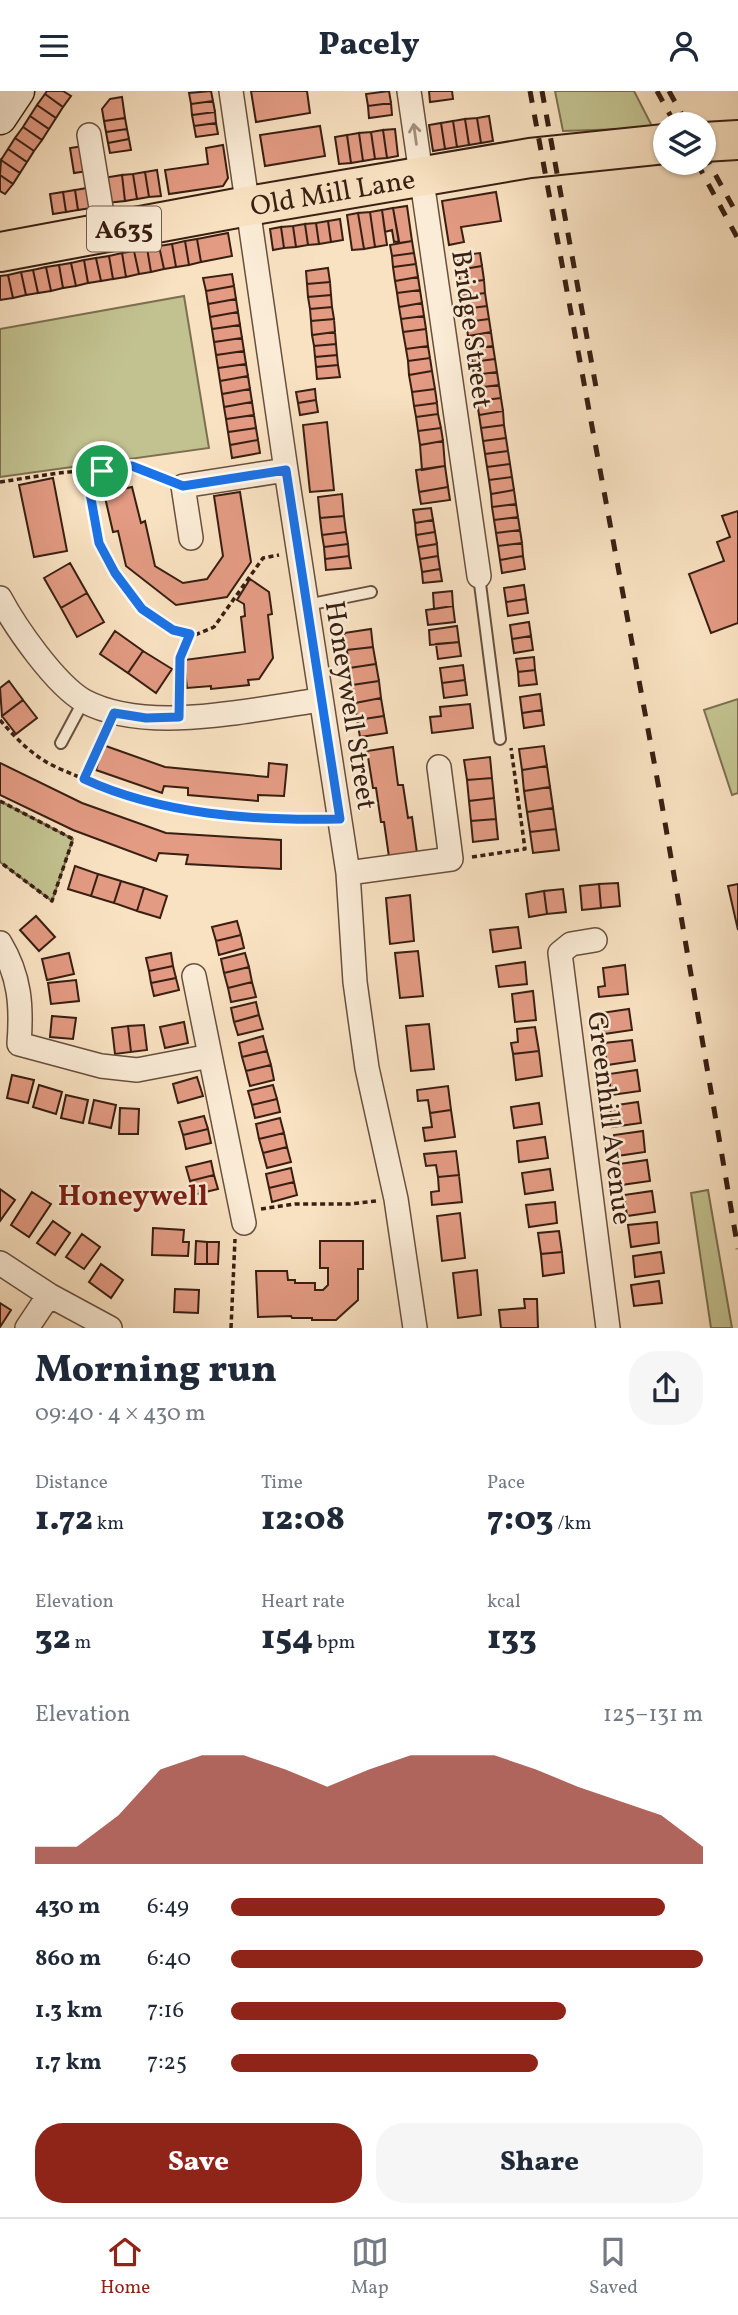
<!DOCTYPE html>
<html lang="en">
<head>
<meta charset="utf-8">
<style>
	body { margin:0; font-family:Vollkorn,serif; background:#f6f6f7; color:#1f2937; height:100vh; display:flex; flex-direction:column; font-size:26px; white-space:nowrap }
	* { box-sizing:border-box; margin:0 }
	p { font-size:23px; color:#747a83 }
	.icon { flex:none; width:38px; height:38px; fill:none; stroke:currentColor; stroke-width:2; stroke-linecap:round; stroke-linejoin:round }
	.map { position:relative; height:1237px; overflow:hidden }
	.panel { display:flex; flex-direction:column; background:#fff; flex:1 }
	.panel>* { flex:none }
	.tools { position:absolute; left:653px; top:21px; display:grid; gap:14px }
	.tools a { display:grid; place-items:center; width:63px; height:63px; border-radius:50%; background:#fff; box-shadow:0 2px 5px #0004; font-size:35px }
	.pin { position:absolute; display:grid; place-items:center; width:60px; height:60px; color:#fff; margin:-30px; border:4px solid #fff; border-radius:50%; box-shadow:0 2px 7px #0007 }
	.round { display:grid; place-items:center; flex:none; width:74px; height:74px; border-radius:28px; background:#f6f6f7 }
	.overview { display:flex; align-items:center; justify-content:space-between; height:119px; padding:0 35px }
	h1 { font-size:38px; font-weight:800; line-height:52px }
	.stats { display:grid; grid-template-columns:repeat(3,1fr); gap:10px; height:119px; padding:7px 35px }
	.stats div { display:grid; align-content:center }
	.stats b { font-size:35px; font-weight:800 }
	.stats small { font-size:19px; font-weight:400 }
	.stats p { font-size:19px }
	.chart { height:196px; padding:14px 35px }
	.chart p { display:flex; justify-content:space-between }
	.chart svg { width:100%; height:126px; margin-top:7px; fill:#8f2418; opacity:.7 }
	.primary-button { display:flex; gap:14px; margin-top:auto; padding:14px 35px }
	.primary-button a { flex:1; height:80px; border-radius:28px; background:#8f2418; color:#fff; font-size:28px; font-weight:800; line-height:80px; text-align:center }
	.primary-button a+a { background:#f6f6f7; color:#1f2937 }
	ul { padding:0 35px; list-style:none; font-size:23px }
	li { display:grid; grid-template-columns:112px 84px 1fr; align-items:center; height:52px }
	li i { height:18px; border-radius:9px; background:#8f2418 }
	header { display:flex; justify-content:space-between; align-items:center; height:91px; padding:0 35px; background:#fff; font-size:32px; font-weight:800 }
	.tab-bar { display:flex; justify-content:space-around; align-items:center; height:98px; border-top:2px solid #e0e1e3; background:#fff; font-size:19px; color:#747a83 }
	.tab-bar a { display:grid; justify-items:center; gap:4px }
	.tab-bar .current { color:#8f2418 }
	.map>svg:first-child { display:block }
</style>
</head>
<body>
<header><svg class="icon" aria-label="menu" viewBox="0 0 24 24"><path d="M4 6h16M4 12h16M4 18h16"/></svg>Pacely<svg class="icon" aria-label="person" viewBox="0 0 24 24"><circle cx="12" cy="8" r="4"/><path d="M4 21q1-7 8-7t8 7"/></svg></header>
<div class="map">
<svg width="738" height="1237" viewBox="0 0 738 1237">
	<rect width="100%" height="100%" fill="#f9e2c2"/>
	<filter id="stains"><feTurbulence type="fractalNoise" baseFrequency=".00286" numOctaves="4"/><feColorMatrix values="0 0 0 0 .2 0 0 0 0 .09 0 0 0 0 .02 0 0 0 .5 -.17"/></filter>
	<radialGradient id="worn" r=".72"><stop offset=".6" stop-color="#630" stop-opacity="0"/><stop offset="1" stop-color="#630" stop-opacity=".3"/></radialGradient>
	<path fill="#c2c290" stroke="#7d7051" stroke-width="2" d="M555,0H634L653,37L563,40Z
		M184,205L209,357L0,386V238Z
		M738,608V702L732,704L704,619Z
		M0,710L73,748L52,810L0,771Z
		M708,1099L732,1237H711L691,1102Z"/>
	<path fill="#e39b83" stroke="#381f12" stroke-width="2" d="M47,0H63L71,5L63,16L45,3Z
		M211,0L213,10L191,13L189,2Z
		M251,0H307L310,22L256,31Z
		M389,0L391,12L368,15L366,3Z
		M429,0H452L453,8L430,11Z
		M45,3L63,16L56,27L37,14Z
		M122,6L125,27L104,30L102,18L110,8Z
		M213,10L215,21L192,24L191,13Z
		M391,12L392,24L369,27L368,15Z
		M37,14L56,27L49,38L30,25Z
		M215,21L216,32L194,35L192,24Z
		M30,25L49,38L42,49L23,36Z
		M489,25L493,50L481,52L477,27Z
		M125,27L127,38L106,41L104,30Z
		M477,27L481,52L469,54L465,28Z
		M465,28L469,54L457,56L453,30Z
		M453,30L457,56L445,58L441,32Z
		M216,32L218,43L196,46L194,35Z
		M441,32L445,58L433,60L429,34Z
		M320,35L325,65L265,75L260,44Z
		M23,36L42,49L34,60L15,47Z
		M127,38L129,48L108,52L106,41Z
		M395,38L398,65L387,67L383,39Z
		M383,39L387,67L375,68L371,41Z
		M371,41L375,68L363,70L359,42Z
		M359,42L363,70L351,72L347,44Z
		M347,44L351,72L339,73L335,46Z
		M15,47L34,60L27,71L8,58Z
		M129,48L131,59L110,62L108,52Z
		M223,54L228,87L223,95L169,103L165,79L208,73L206,57Z
		M84,55L88,80L74,82L70,57Z
		M8,58L27,71L20,82L1,69Z
		M1,69L20,82L13,93L0,84Z
		M157,79L161,105L149,106L145,81Z
		M145,81L149,106L137,108L133,83Z
		M133,83L137,108L125,110L122,84Z
		M0,84L13,93L5,103L0,100Z
		M122,84L125,110L106,112L103,87Z
		M87,97L91,117L78,119L75,99Z
		M75,99L78,119L66,121L63,101Z
		M63,101L66,121L53,123L50,103Z
		M496,101L501,130L461,136L464,151L449,154L442,110Z
		M407,115L412,150L399,152L393,117Z
		M393,117L399,150L394,151L392,139L385,141L382,119Z
		M382,119L387,154L375,156L370,121Z
		M370,121L375,156L364,158L358,122Z
		M358,122L364,158L352,159L347,124Z
		M340,128L343,149L331,151L328,130Z
		M328,130L331,151L319,153L316,132Z
		M316,132L319,153L308,154L305,133Z
		M305,133L308,154L296,156L293,135Z
		M293,135L296,156L284,157L281,136Z
		M281,136L284,157L273,159L270,138Z
		M228,142L232,165L201,171L197,148Z
		M197,148L201,171L189,174L185,150Z
		M185,150L189,174L176,176L172,153Z
		M412,150L414,162L392,165L390,154Z
		M172,153L176,176L164,178L159,155Z
		M159,155L164,178L151,181L147,157Z
		M147,157L151,181L139,183L134,160Z
		M134,160L139,183L126,186L122,162Z
		M122,162L126,186L113,188L109,165Z
		M414,162L416,173L393,176L392,165Z
		M480,162L482,175L458,179L456,165Z
		M109,165L113,188L101,190L96,167Z
		M96,167L101,190L88,192L84,169Z
		M84,169L88,192L76,195L71,172Z
		M71,172L76,195L63,197L59,174Z
		M416,173L418,186L395,190L393,176Z
		M59,174L63,197L51,200L46,176Z
		M482,175L484,189L460,192L458,179Z
		M46,176L51,200L38,202L33,179Z
		M328,177L330,191L307,193L306,180Z
		M33,179L38,202L26,204L21,181Z
		M21,181L26,204L13,207L8,184Z
		M232,183L234,195L206,200L203,187Z
		M8,184L13,207L0,209V185Z
		M418,186L420,199L397,202L395,190Z
		M484,189L485,202L462,205L460,192Z
		M330,191L331,204L308,206L307,193Z
		M234,195L236,208L208,213L206,200Z
		M420,199L422,212L399,216L397,202Z
		M485,202L487,215L464,218L462,205Z
		M331,204L332,216L310,218L308,206Z
		M236,208L238,221L210,226L208,213Z
		M422,212L424,225L401,228L399,216Z
		M487,215L489,228L466,231L464,218Z
		M332,216L334,228L311,230L310,218Z
		M238,221L240,234L212,238L210,226Z
		M424,225L426,238L403,241L401,228Z
		M334,228L335,241L312,244L311,230Z
		M489,228L491,241L468,245L466,231Z
		M240,234L242,247L214,251L212,238Z
		M426,238L428,255L406,258L403,241Z
		M335,241L336,253L314,255L312,244Z
		M491,241L493,255L470,258L468,245Z
		M242,247L244,260L216,264L214,251Z
		M336,253L337,264L315,266L314,255Z
		M428,255L430,267L408,270L406,258Z
		M493,255L495,268L472,271L470,258Z
		M244,260L246,273L218,277L216,264Z
		M337,264L338,274L316,276L315,266Z
		M430,267L432,280L409,284L408,270Z
		M495,268L497,281L474,284L472,271Z
		M246,273L248,285L220,290L218,277Z
		M338,274L340,286L317,288L316,276Z
		M432,280L435,298L412,301L409,284Z
		M497,281L499,294L475,297L474,284Z
		M248,285L250,298L222,303L220,290Z
		M499,294L501,307L477,310L475,297Z
		M250,298L252,311L224,316L222,303Z
		M315,298L316,309L298,312L296,301Z
		M435,298L437,312L414,315L412,301Z
		M501,307L503,320L479,324L477,310Z
		M316,309L318,321L300,324L298,312Z
		M252,311L254,324L226,328L224,316Z
		M437,312L438,323L416,326L414,315Z
		M503,320L504,334L481,337L479,324Z
		M438,323L441,337L418,340L416,326Z
		M254,324L256,337L228,341L226,328Z
		M327,331L334,399L310,401L303,334Z
		M504,334L506,347L483,350L481,337Z
		M256,337L258,349L230,354L228,341Z
		M441,337L443,350L420,354L418,340Z
		M506,347L508,360L485,363L483,350Z
		M258,349L260,362L232,367L230,354Z
		M443,350L445,375L422,379L420,354Z
		M508,360L510,373L487,376L485,363Z
		M510,373L512,386L489,389L487,376Z
		M445,375L448,396L419,401L416,379Z
		M512,386L514,399L491,403L489,389Z
		M53,387L67,460L34,466L19,394Z
		M132,396L141,432L145,430L155,475L183,492L207,488L223,465L214,405L240,401L251,471L227,506L176,514L126,475L118,440L113,441L104,402Z
		M448,396L450,409L421,413L419,401Z
		M514,399L516,413L492,416L491,403Z
		M342,403L344,425L320,427L318,406Z
		M516,413L518,426L494,429L492,416Z
		M431,417L433,429L415,432L413,419Z
		M738,420V532L711,542L689,483L724,470L717,451L730,446L722,425Z
		M344,425L346,441L322,444L320,427Z
		M518,426L520,439L496,442L494,429Z
		M433,429L435,441L416,444L415,432Z
		M520,439L522,452L498,455L496,442Z
		M346,441L348,453L324,456L322,444Z
		M435,441L437,453L418,456L416,444Z
		M522,452L523,465L500,469L498,455Z
		M348,453L349,465L325,468L324,456Z
		M437,453L438,465L420,468L418,456Z
		M349,465L351,477L326,479L325,468Z
		M438,465L440,478L422,481L420,468Z
		M523,465L525,478L502,482L500,469Z
		M70,472L87,502L61,517L44,487Z
		M440,478L442,490L423,492L422,481Z
		M250,488L269,501L272,523L268,524L273,567L259,588L248,589L249,594L211,598V595L187,597L184,569L245,561L241,526L245,525L244,513L237,509Z
		M524,494L526,508L506,511L504,497Z
		M452,500L453,515L434,518L433,502Z
		M87,502L104,531L77,546L61,517Z
		M526,508L528,522L508,525L506,511Z
		M453,515L455,531L428,534L426,519Z
		M529,531L531,545L512,548L510,534Z
		M457,535L459,551L430,554L429,539Z
		M371,538L373,556L347,559L344,542Z
		M115,540L143,560L128,582L100,563Z
		M531,545L533,559L514,562L512,548Z
		M459,551L461,565L438,568L436,553Z
		M373,556L376,573L349,577L347,559Z
		M143,560L172,578L156,602L128,582Z
		M534,566L535,579L518,581L516,568Z
		M376,573L379,590L352,594L349,577Z
		M463,574L465,589L442,592L440,577Z
		M535,579L537,593L519,595L518,581Z
		M465,589L467,604L444,607L442,592Z
		M9,590L23,609L2,625L0,597Z
		M379,590L381,607L355,612L352,594Z
		M540,603L542,619L522,622L520,606Z
		M381,607L384,625L357,629L355,612Z
		M23,609L37,627L16,643L2,625Z
		M470,613L473,637L432,642L430,626L441,625L440,616Z
		M542,619L544,634L524,637L522,622Z
		M384,625L387,642L360,646L357,629Z
		M103,654L165,676L268,686L269,672L287,674L284,705L258,704V710L188,704V697L164,695L162,702L96,679Z
		M544,655L547,675L522,679L519,658Z
		M393,656L398,694H403L408,727L412,726L417,762L389,766L384,731H381L376,697H373L367,660Z
		M490,666L492,687L467,689L464,669Z
		M0,672L82,712L166,742L281,749V778L186,773L188,764L159,762L156,770L73,739L0,704Z
		M547,675L550,696L524,700L522,679Z
		M492,687L494,707L469,710L467,689Z
		M550,696L553,717L527,721L524,700Z
		M494,707L496,728L471,730L469,710Z
		M553,717L556,738L530,741L527,721Z
		M496,728L498,748L473,751L471,730Z
		M556,738L559,759L533,762L530,741Z
		M75,775L98,783L91,805L68,798Z
		M98,783L121,790L114,812L91,805Z
		M121,790L144,797L137,820L114,812Z
		M618,792L620,815L601,817L599,793Z
		M599,793L601,817L582,819L580,795Z
		M738,793V839L728,795Z
		M144,797L167,805L160,827L137,820Z
		M563,798L566,821L547,823L544,800Z
		M544,800L547,823L529,826L526,803Z
		M410,804L414,850L390,853L386,807Z
		M36,825L55,846L39,860L20,839Z
		M237,830L241,844L216,850L212,836Z
		M518,836L521,857L493,861L490,839Z
		M241,844L244,857L219,864L216,850Z
		M418,860L423,905L400,907L395,862Z
		M69,862L74,883L47,889L42,868Z
		M171,862L173,875L149,880L146,867Z
		M245,862L249,876L224,882L221,868Z
		M525,871L527,893L499,896L496,875Z
		M625,874L628,903L599,906L598,896L605,895L603,877Z
		M173,875L176,887L151,892L149,880Z
		M249,876L252,891L228,897L224,882Z
		M176,887L179,899L154,905L151,892Z
		M76,889L79,910L51,913L48,892Z
		M252,891L256,906L231,911L228,897Z
		M533,900L536,929L515,931L512,903Z
		M256,911L259,924L234,931L231,917Z
		M629,918L632,939L604,943L601,922Z
		M259,924L263,938L238,944L234,931Z
		M52,925L76,927L73,948L50,946Z
		M184,931L188,952L165,957L160,936Z
		M429,933L434,978L411,980L406,935Z
		M144,934L147,959L131,961L128,935Z
		M128,935L131,961L115,963L112,937Z
		M535,936L539,960L513,963L511,952L518,951L517,938Z
		M263,945L267,960L242,966L239,952Z
		M632,949L635,970L607,974L604,952Z
		M267,960L271,974L246,980L242,966Z
		M539,960L542,985L516,989L513,963Z
		M271,974L274,989L250,995L246,980Z
		M637,979L640,1000L611,1004L609,983Z
		M12,984L34,989L28,1012L7,1007Z
		M197,986L203,1005L178,1012L173,993Z
		M39,994L62,1001L56,1023L33,1016Z
		M273,994L277,1008L252,1014L248,1000Z
		M448,995L451,1019L430,1022L428,1009L418,1010L417,999Z
		M66,1004L88,1009L83,1032L61,1027Z
		M277,1008L280,1021L255,1027L252,1014Z
		M94,1009L116,1014L111,1037L89,1032Z
		M638,1011L641,1032L612,1036L610,1015Z
		M539,1012L542,1033L514,1037L511,1016Z
		M120,1017L139,1018L138,1043H119Z
		M451,1019L455,1046L425,1050L423,1037L432,1036L430,1022Z
		M204,1025L208,1038L183,1044L179,1031Z
		M280,1027L284,1042L259,1048L256,1033Z
		M208,1038L211,1052L186,1058L183,1044Z
		M643,1040L645,1061L617,1065L614,1044Z
		M284,1042L287,1056L263,1062L259,1048Z
		M545,1046L548,1067L519,1071L517,1050Z
		M287,1056L291,1071L267,1077L263,1062Z
		M456,1060L459,1084L438,1086L436,1074L426,1075L424,1063Z
		M647,1069L650,1090L621,1094L619,1073Z
		M211,1070L214,1084L190,1090L186,1076Z
		M291,1077L294,1091L269,1097L266,1083Z
		M550,1078L553,1099L525,1103L522,1082Z
		M214,1084L218,1098L193,1104L190,1090Z
		M459,1084L462,1111L432,1114L431,1101L439,1100L438,1086Z
		M294,1091L297,1104L272,1111L269,1097Z
		M0,1098L15,1109L0,1130Z
		M652,1100L655,1121L627,1125L624,1104Z
		M32,1101L51,1113L29,1146L11,1134Z
		M555,1111L557,1132L529,1136L526,1114Z
		M460,1122L465,1167L442,1170L437,1125Z
		M53,1130L70,1142L55,1164L37,1152Z
		M657,1131L659,1152L631,1156L628,1134Z
		M153,1137L184,1139L183,1151H189L188,1165L152,1164Z
		M559,1140L562,1161L541,1163L538,1142Z
		M82,1143L100,1156L84,1178L66,1166Z
		M196,1150L207,1151V1173H195Z
		M320,1150H363V1178H358V1209L336,1229H312V1227H292L291,1225L258,1226L256,1180H287L288,1189H295V1192H315V1199H323L328,1194V1177H320Z
		M207,1151H219L218,1173H207Z
		M562,1161L564,1182L543,1185L541,1163Z
		M661,1161L664,1182L635,1186L633,1165Z
		M101,1173L123,1189L111,1207L89,1191Z
		M477,1179L481,1224L458,1227L453,1182Z
		M659,1190L662,1212L634,1215L631,1194Z
		M175,1198L199,1199L198,1222L174,1221Z
		M524,1208H537L538,1237H501L499,1219L525,1217Z
		M0,1212L11,1219L0,1236Z"/>
	<g fill="none" stroke-linecap="round" stroke-linejoin="round">
		<defs>
			<path id="lane" d="M479,485L500,648
				M307,514L371,501
				M61,652L84,609"/>
			<path id="street" d="M231,0L286,379L348,782L355,891L367,977L396,1108L415,1237
				M409,0L479,485
				M89,44L105,141
				M191,447L183,395L286,379
				M0,507C16,537 55,593 84,610C148,644 252,618 321,609
				M348,782L451,768L439,676
				M595,849L571,853L560,862L608,1237
				M0,852C20,885 22,915 19,953L101,975L137,979L210,965
				M194,885L244,1132
				M0,1172L49,1204L110,1237
				M27,1237L49,1204"/>
			<path id="secondary" d="M0,27L18,0"/>
			<g id="highway">
				<path d="M704,51L738,49"/>
				<path id="s1" d="M0,161L248,115L530,67L665,53"/>
			</g>
		</defs>
		<use href="#lane" stroke="#68503e" stroke-width="14"/>
		<use href="#street" stroke="#68503e" stroke-width="26"/>
		<use href="#secondary" stroke="#381f12" stroke-width="35"/>
		<use href="#highway" stroke="#381f12" stroke-width="42"/>
		<path stroke="#381f12" stroke-width="3.5" stroke-dasharray="5 3.5" stroke-linecap="butt" d="M86,380L99,452L115,482L142,518L173,539L195,544L214,536L263,467L279,464
			M0,391L58,382L132,375L165,388
			M179,606L180,567L190,543
			M0,629C13,644 26,658 43,669C52,675 63,679 72,683C148,717 236,731 319,729
			M84,688L106,639
			M0,710L73,748L52,810L0,771
			M472,766L525,758L511,657
			M261,1118L295,1113H350L376,1110
			M231,1237L235,1148"/>
		<use href="#lane" stroke="#fbecd7" stroke-width="10"/>
		<use href="#street" stroke="#fbecd7" stroke-width="23"/>
		<use href="#secondary" stroke="#fbecd7" stroke-width="32"/>
		<use href="#highway" stroke="#f9e2c2" stroke-width="38"/>
		<path stroke="#381f12" stroke-width="5" stroke-dasharray="12 12" stroke-linecap="butt" d="M530,0L662,714L738,1158
			M542,0L596,296
			M657,0L675,33
			M669,0L687,33
			M704,63L738,125
			M697,72L738,148"/>
	</g>
	<defs><path id="oneway-shaft" d="M-6 0H5M1.5-3L5.5 0L1.5 3" fill="none" stroke-width="1.6" stroke-linecap="round" stroke-linejoin="round" transform="scale(1.75)"/></defs>
	<use stroke="#a3907e" href="#oneway-shaft" transform="translate(415 43) rotate(-98)"/>
	<g fill="none" stroke-linecap="round" stroke-linejoin="round">
		<defs>
			<path id="route" d="M132,375L183,395L286,379L340,728C255,730 162,724 84,688L114,622L146,627L179,626L180,567L190,543L173,539L142,518L115,482L99,452L86,380Z"/>
		</defs>
		<use href="#route" stroke="#fff" stroke-width="14"/>
		<use href="#route" stroke="#1a73e8" stroke-width="9"/>
	</g>
	<g text-anchor="middle" stroke-width="5" stroke-linejoin="round" paint-order="stroke">
		<rect fill="#fbecd7" stroke="#725c4d" stroke-width="2" x="87" y="115.5" width="74" height="45" rx="5"/>
		<g font-size="26" font-weight="bold" fill="#381f12">
			<text x="124" y="147">A635</text>
		</g>
		<g font-size="28" fill="#381f12" stroke="#fbecd7">
			<text dy="10" stroke="none"><textPath href="#s1" startOffset="338">Old Mill Lane</textPath></text>
			<text transform="translate(473 238) rotate(82)" y="10">Bridge Street</text>
			<text transform="translate(352 614) rotate(81)" y="10">Honeywell Street</text>
			<text transform="translate(611 1027) rotate(83)" y="10">Greenhill Avenue</text>
		</g>
		<g font-size="30" font-weight="bold" fill="#7a1f14" stroke="#fbecd7">
			<text x="133" y="1114">Honeywell</text>
		</g>
	</g>
	<rect width="100%" height="100%" filter="url(#stains)"/>
	<rect width="100%" height="100%" fill="url(#worn)"/>
</svg>
<div class="tools">
<a><svg class="icon" aria-label="layers" viewBox="0 0 24 24"><path d="M12 4l9 5-9 5-9-5zM3 14l9 5 9-5"/></svg></a>
</div>
<div class="pin" style="left:102px;top:380px;background:#1e9e55"><svg class="icon" aria-label="arrive" viewBox="0 0 24 24"><path d="M6 21V4h12l-3 4 3 4H6"/></svg></div>
</div>
<section class="panel">
<div class="overview"><div><h1>Morning run</h1><p>09:40 · 4 × 430 m</p></div><a class="round"><svg class="icon" aria-label="share" viewBox="0 0 24 24"><path d="M12 15V3M7 8l5-5 5 5M5 13v7h14v-7"/></svg></a></div>
<div class="stats">
<div><p>Distance</p><b>1.72<small> km</small></b></div>
<div><p>Time</p><b>12:08</b></div>
<div><p>Pace</p><b>7:03<small> /km</small></b></div>
</div>
<div class="stats">
<div><p>Elevation</p><b>32<small> m</small></b></div>
<div><p>Heart rate</p><b>154<small> bpm</small></b></div>
<div><p>kcal</p><b>133</b></div>
</div>
<div class="chart"><p><span>Elevation</span>125–131 m</p>
<svg viewBox="0 0 160 44" preserveAspectRatio="none"><path d="M0 44V38L10 38L20 27L30 11L40 6L50 6L60 11L70 17L80 11L90 6L100 6L110 6L120 11L130 17L140 22L150 27L160 38V44z"/></svg>
</div>
<ul>
<li><b>430 m</b>6:49<i style="width:92%"></i></li>
<li><b>860 m</b>6:40<i style="width:100%"></i></li>
<li><b>1.3 km</b>7:16<i style="width:71%"></i></li>
<li><b>1.7 km</b>7:25<i style="width:65%"></i></li>
</ul>
<div class="primary-button"><a>Save</a><a>Share</a></div>
</section>
<nav class="tab-bar">
<a class="current"><svg class="icon" aria-label="home" viewBox="0 0 24 24"><path d="M3 11l9-7 9 7M6 9v11h12V9"/></svg>Home</a>
<a><svg class="icon" aria-label="map" viewBox="0 0 24 24"><path d="M3 6l6-2 6 2 6-2v14l-6 2-6-2-6 2zM9 4v14M15 6v14"/></svg>Map</a>
<a><svg class="icon" aria-label="saved" viewBox="0 0 24 24"><path d="M7 4h10v16l-5-4-5 4z"/></svg>Saved</a>
</nav>
</body>
</html>
